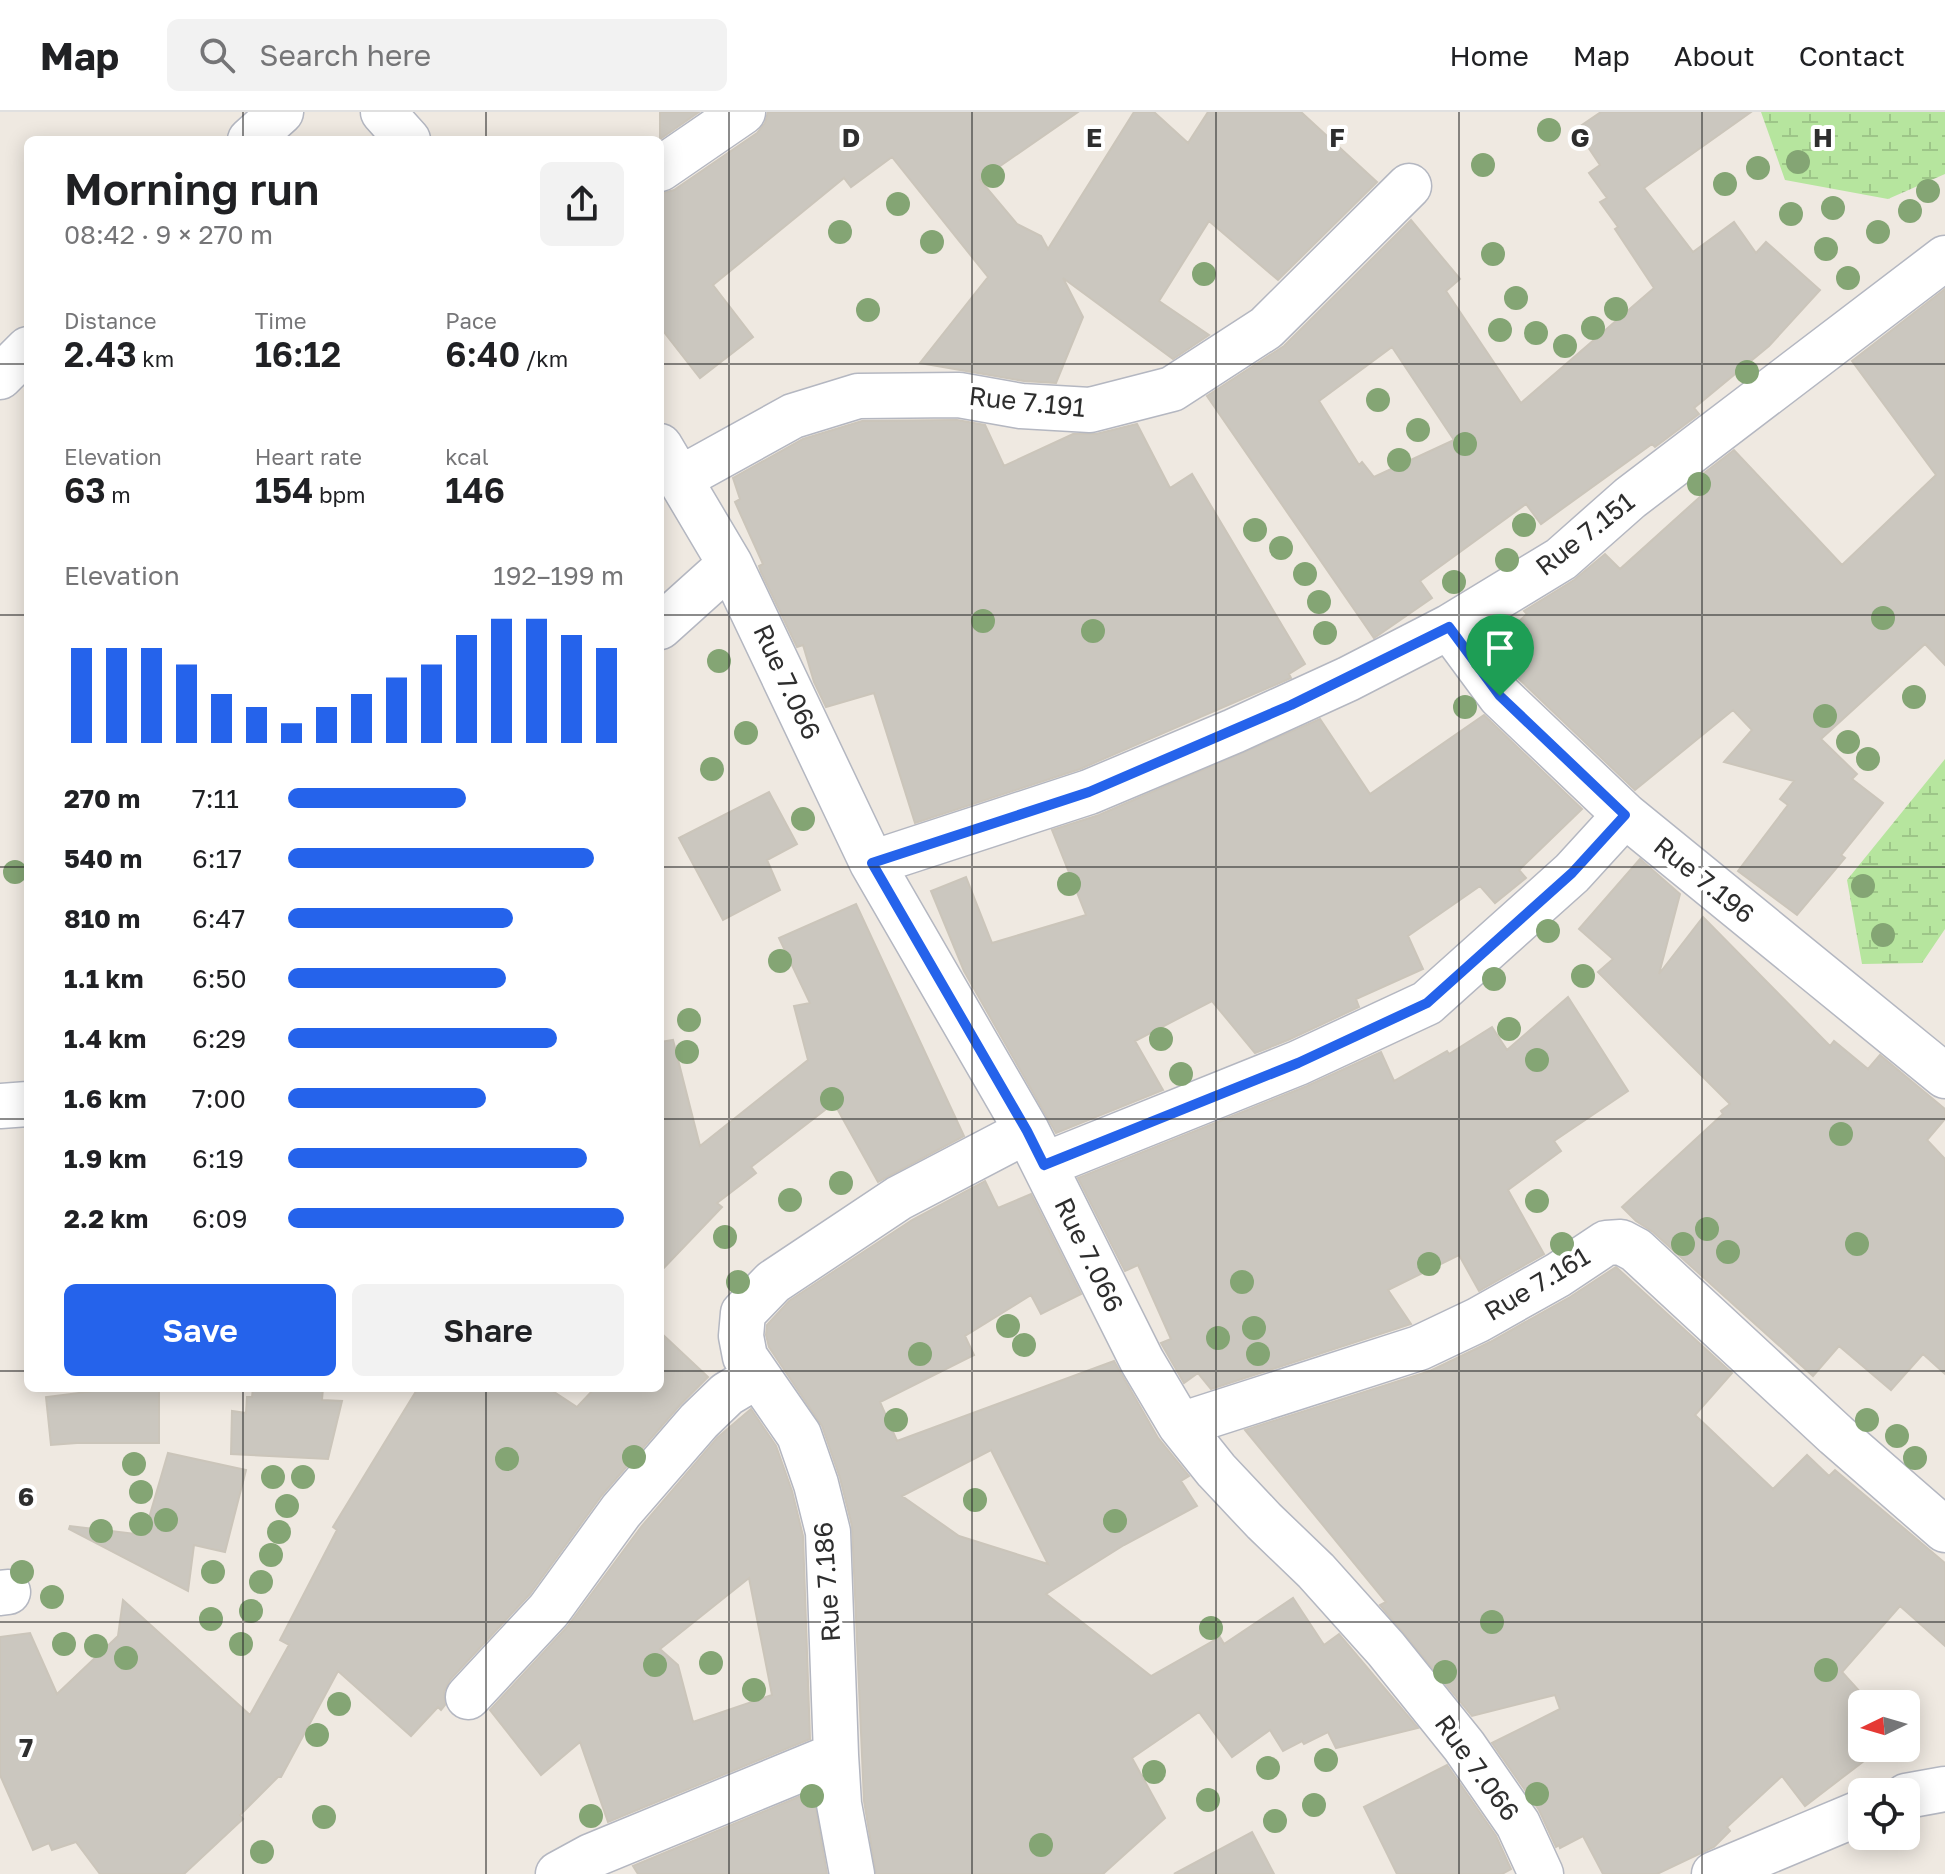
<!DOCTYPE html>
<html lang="en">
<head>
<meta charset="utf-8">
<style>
	body { margin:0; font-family:"Golos Text",sans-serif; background:#f2f2f2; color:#202124; height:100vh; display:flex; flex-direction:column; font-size:30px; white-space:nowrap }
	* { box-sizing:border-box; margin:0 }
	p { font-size:26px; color:#757577 }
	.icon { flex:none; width:44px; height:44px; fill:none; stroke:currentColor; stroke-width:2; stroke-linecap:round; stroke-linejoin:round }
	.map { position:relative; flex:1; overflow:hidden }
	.side { position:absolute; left:24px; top:24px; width:640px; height:1256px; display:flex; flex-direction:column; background:#fff; border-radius:12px; box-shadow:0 4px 20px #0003 }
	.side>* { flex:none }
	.needle { width:52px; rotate:265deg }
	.buttons { position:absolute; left:1848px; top:1578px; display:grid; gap:16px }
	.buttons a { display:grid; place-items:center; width:72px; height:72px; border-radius:12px; background:#fff; box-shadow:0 4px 20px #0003; font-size:40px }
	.pin { position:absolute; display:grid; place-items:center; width:68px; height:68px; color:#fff; margin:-82px -34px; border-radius:50% 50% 50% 0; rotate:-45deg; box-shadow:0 0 8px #0007 }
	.pin .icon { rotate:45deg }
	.round { display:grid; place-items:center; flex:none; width:84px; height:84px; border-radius:12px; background:#f2f2f2 }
	.head { display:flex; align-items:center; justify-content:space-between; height:136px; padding:0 40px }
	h1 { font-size:44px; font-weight:600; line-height:60px }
	.figures { display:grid; grid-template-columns:repeat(3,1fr); gap:12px; height:136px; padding:8px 40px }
	.figures div { display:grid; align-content:center }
	.figures b { font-size:34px; font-weight:600 }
	.figures small { font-size:22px; font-weight:400 }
	.figures p { font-size:22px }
	.chart { height:224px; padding:16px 40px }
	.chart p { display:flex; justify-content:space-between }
	.chart svg { width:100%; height:144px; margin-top:8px; stroke:#2563eb; stroke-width:6 }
	.cta { display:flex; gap:16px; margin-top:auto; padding:16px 40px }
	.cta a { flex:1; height:92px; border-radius:12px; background:#2563eb; color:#fff; font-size:32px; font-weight:600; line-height:92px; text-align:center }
	.cta a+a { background:#f2f2f2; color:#202124 }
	ul { padding:0 40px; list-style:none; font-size:26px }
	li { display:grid; grid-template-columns:128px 96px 1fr; align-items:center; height:60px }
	li i { height:20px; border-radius:10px; background:#2563eb }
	header { display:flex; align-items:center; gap:48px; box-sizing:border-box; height:112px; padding:0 40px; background:#fff; border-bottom:2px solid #e0e0e0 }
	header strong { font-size:38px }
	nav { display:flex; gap:44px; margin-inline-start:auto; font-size:28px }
	.search { width:560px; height:72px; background:#f2f2f2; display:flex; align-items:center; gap:20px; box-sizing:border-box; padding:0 28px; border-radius:12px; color:#757577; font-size:30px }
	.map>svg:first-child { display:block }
</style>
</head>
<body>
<header>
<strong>Map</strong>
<div class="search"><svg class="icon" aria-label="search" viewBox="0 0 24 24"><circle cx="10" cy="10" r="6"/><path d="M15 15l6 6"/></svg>Search here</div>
<nav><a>Home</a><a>Map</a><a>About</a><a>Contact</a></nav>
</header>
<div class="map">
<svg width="1945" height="1762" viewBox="0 0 1945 1762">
	<defs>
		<pattern id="wetland-marsh" width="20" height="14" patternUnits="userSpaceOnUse" patternTransform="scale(2)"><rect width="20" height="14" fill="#b6e59e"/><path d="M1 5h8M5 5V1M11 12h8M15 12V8" fill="none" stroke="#9dc588"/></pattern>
	</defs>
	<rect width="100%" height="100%" fill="#efe9e1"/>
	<path fill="url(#wetland-marsh)" d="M1761,0H1945V62L1888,87L1785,68Z
		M1945,647V817L1922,851L1862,852L1847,768Z"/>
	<path fill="#cbc7bf" stroke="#cbc5ba" stroke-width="2" fill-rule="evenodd" d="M660,0H699L660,27Z
		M768,0H1078L980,68L1017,112L1041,124L1048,137L1134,0H1154L1188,31L1208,0H1301L1377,70L1278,168L1209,109L1159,189L1209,223L1173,247L1063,166L1083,205L1056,271L1024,269L920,251L988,165L892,45L851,75L844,66L713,173L753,225L700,266L660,215V82L674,78L757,21L765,11Z
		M1601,0H1751L1644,76L1693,140L1734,110L1756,141L1766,130L1820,178L1769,234L1694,296L1699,302L1655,335L1652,332L1541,412L1526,392L1420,469L1432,486L1374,526L1207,284L1284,234L1411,108L1460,167L1446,179L1521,291L1654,176L1615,117L1618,115L1600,90L1607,86L1589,61L1600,53L1576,17ZM1392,235L1454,328L1374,365L1362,350L1359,353L1319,289Z
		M1945,177V553L1925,532L1821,627L1857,662L1852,667L1883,691L1841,743L1845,746L1797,803L1738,759L1788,693L1780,687L1794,669L1724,650L1752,618L1733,598L1635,678L1519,567L1493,533L1527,502L1524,499L1574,468L1605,442L1620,457L1701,384L1690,372L1734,338L1842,453L1936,363L1852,249Z
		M957,308L985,313L1004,354L1073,322H1096L1137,312L1170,376L1192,362L1305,552L1289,562L1291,566L1080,657L915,711L874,581L826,595L814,570L803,533L797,535L761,460L759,454L763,452L735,390L740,387L733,366L803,327L862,309Z
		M1484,603L1582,697L1519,758L1526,766L1495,791L1480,774L1408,824L1423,857L1356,887L1359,895L1288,928L1255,941L1212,889L1135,929L1163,978L1056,1021L964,859L931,779L966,765L992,831L1086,803L1052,718L1099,703L1320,607L1370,682Z
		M769,680L797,732L767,748L780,778L723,808L679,726Z
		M1640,747L1680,782L1659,862L1703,805L1830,934L1834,929L1868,957L1880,943L1945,997V1007L1927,1028L1945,1047V1262L1923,1242L1891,1278L1839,1234L1813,1264L1653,1120L1636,1109L1622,1095L1723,1002L1721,999L1730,992L1598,860L1613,847L1579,817Z
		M856,792L964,1024L878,1070L834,991L751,1055L756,1061L717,1091L722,1095L660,1160V930L673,928L700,1034L808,948L794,894L810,891L779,826Z
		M1568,885L1628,979L1554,1029L1561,1039L1508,1078L1544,1142L1479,1179L1459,1143L1388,1178L1411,1212L1211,1277L1198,1261L1184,1271L1161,1231L1171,1227L1138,1153L1125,1159L1078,1066L1307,974L1381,940L1394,969L1447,939L1449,942L1492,915L1507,938Z
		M985,1069L998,1096L1031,1082L1081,1182L1041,1202L1031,1183L965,1224L974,1243L880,1290L897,1329L1114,1249L1158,1326L1189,1364L1181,1369L1197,1394L1124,1433L1046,1482L1151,1564L1220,1525L1224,1532L1293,1486L1324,1533L1339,1522L1418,1616L1336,1636L1328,1620L1304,1632L1302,1629L1283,1639L1270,1618L1232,1645L1199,1600L1132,1646L1165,1706L1103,1762H876L864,1689L852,1414L840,1366L822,1314L769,1235L766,1223L767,1213L789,1189L912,1108ZM991,1338L1048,1452L959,1424L902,1384Z
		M1616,1155L1732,1261L1695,1303L1773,1377L1807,1343L1829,1364L1835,1358L1945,1451V1534L1900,1494L1842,1560L1871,1592H1862V1636H1881L1805,1694L1782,1664L1727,1715L1730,1719L1714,1735L1657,1762H1603L1583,1724L1560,1736L1559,1733L1556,1735L1539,1698L1492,1631L1560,1597L1555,1583L1472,1604L1380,1493L1386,1490L1245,1318L1430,1259L1490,1230L1570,1185Z
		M660,1220L708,1265L680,1293L602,1383L530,1482L450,1568L444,1580L445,1593L441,1598L438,1595L411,1624L338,1559L281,1665H278L240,1703L243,1707L184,1762H100L76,1730L52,1738L49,1731L33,1738L0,1663V1525L30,1521L57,1582L118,1524L123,1488L250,1603L289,1533L280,1528L337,1418L333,1415L418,1276H548L577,1295L595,1276H660Z
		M119,1276H159V1331H77L51,1333L46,1285Z
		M253,1276H323L322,1288L342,1289L328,1347L231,1342L232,1299L246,1301L247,1285H252Z
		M751,1297L776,1334L792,1379L803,1424L810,1627L608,1710L580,1630L541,1663L490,1598L567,1515L641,1415L717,1326ZM749,1466L772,1583L693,1610L678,1553L660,1537Z
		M168,1341L246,1358L225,1440L194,1433L188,1479L69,1417L70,1414L144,1423Z
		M1447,1653L1496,1724L1511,1757L1502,1762H1397L1364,1695Z
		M813,1679L827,1762H638L633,1754Z
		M1252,1720L1274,1762H1174Z"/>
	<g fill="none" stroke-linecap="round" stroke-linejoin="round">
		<defs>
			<path id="street" d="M383,0L408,28
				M250,28L281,0
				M660,57L743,0
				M0,265L28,237
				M660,334L730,452L872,751L1027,1019L1142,1249L1180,1313L1216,1358L1264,1409L1316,1459L1386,1537L1464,1634L1518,1712L1541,1762
				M681,366L793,304L858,284L959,283L1021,294L1090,298L1172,277L1266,216L1409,74
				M660,515L730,452
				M1449,515L1500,584L1625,703
				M872,751L1089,680L1234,619L1348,567L1449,515L1561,447L1630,386L1945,146
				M0,994L28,992
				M1044,1053L1298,951L1427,891L1572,761L1625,703L1945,964
				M1180,1313L1419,1236L1478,1208L1558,1163L1606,1131L1621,1130L1636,1138L1836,1323L1945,1418
				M0,1481L8,1480
				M468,1585L549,1498L621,1399L699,1309L727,1282L757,1264
				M1906,1684L1945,1677
				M558,1762L591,1744L836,1643
				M852,1762L839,1692L836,1643L828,1420L816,1372L799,1323L745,1245L741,1224L743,1201L773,1170L899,1086L1027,1019
				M1714,1762L1862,1700"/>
		</defs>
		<use href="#street" stroke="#b4b7c1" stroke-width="47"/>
		<use href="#street" stroke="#fff" stroke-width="44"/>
	</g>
	<g fill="#84a574">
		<circle cx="1549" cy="18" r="12"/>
		<circle cx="1798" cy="50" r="12"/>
		<circle cx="1483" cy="53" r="12"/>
		<circle cx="1758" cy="56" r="12"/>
		<circle cx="993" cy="64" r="12"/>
		<circle cx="1725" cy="72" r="12"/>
		<circle cx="1928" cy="79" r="12"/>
		<circle cx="898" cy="92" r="12"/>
		<circle cx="1833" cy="96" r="12"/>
		<circle cx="1910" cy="99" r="12"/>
		<circle cx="1791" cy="102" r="12"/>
		<circle cx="840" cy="120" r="12"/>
		<circle cx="1878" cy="120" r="12"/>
		<circle cx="932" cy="130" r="12"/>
		<circle cx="1826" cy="137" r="12"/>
		<circle cx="1493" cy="142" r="12"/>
		<circle cx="1204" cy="162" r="12"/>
		<circle cx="1848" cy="166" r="12"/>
		<circle cx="1516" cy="186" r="12"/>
		<circle cx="1616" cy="197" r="12"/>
		<circle cx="868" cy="198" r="12"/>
		<circle cx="1593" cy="216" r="12"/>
		<circle cx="1500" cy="218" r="12"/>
		<circle cx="1536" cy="221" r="12"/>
		<circle cx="1565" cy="234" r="12"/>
		<circle cx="1747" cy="260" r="12"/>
		<circle cx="1378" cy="288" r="12"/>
		<circle cx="1418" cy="318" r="12"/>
		<circle cx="1465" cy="332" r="12"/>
		<circle cx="1399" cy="348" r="12"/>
		<circle cx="1699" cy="372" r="12"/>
		<circle cx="1524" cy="413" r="12"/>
		<circle cx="1255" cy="418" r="12"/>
		<circle cx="1281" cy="436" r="12"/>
		<circle cx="1507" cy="448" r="12"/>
		<circle cx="1305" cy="462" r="12"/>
		<circle cx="1454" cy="470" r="12"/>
		<circle cx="1319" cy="490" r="12"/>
		<circle cx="1883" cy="506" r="12"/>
		<circle cx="983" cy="509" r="12"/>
		<circle cx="1093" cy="519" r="12"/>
		<circle cx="1325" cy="521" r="12"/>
		<circle cx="719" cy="549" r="12"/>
		<circle cx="1914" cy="585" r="12"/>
		<circle cx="1465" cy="595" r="12"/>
		<circle cx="1825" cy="604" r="12"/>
		<circle cx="746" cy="621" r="12"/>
		<circle cx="1848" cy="630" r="12"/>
		<circle cx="1868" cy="647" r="12"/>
		<circle cx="712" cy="657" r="12"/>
		<circle cx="803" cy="707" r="12"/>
		<circle cx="15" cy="760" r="12"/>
		<circle cx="1069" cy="772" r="12"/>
		<circle cx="1863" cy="774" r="12"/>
		<circle cx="1548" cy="819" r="12"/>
		<circle cx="1883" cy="823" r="12"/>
		<circle cx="780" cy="849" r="12"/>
		<circle cx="1583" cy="864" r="12"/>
		<circle cx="1494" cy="867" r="12"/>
		<circle cx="689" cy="908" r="12"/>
		<circle cx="1509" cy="917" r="12"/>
		<circle cx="1161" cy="927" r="12"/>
		<circle cx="687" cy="940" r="12"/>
		<circle cx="1537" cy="948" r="12"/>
		<circle cx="1181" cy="962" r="12"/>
		<circle cx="832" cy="987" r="12"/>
		<circle cx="1841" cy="1022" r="12"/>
		<circle cx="841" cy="1071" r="12"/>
		<circle cx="790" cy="1088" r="12"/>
		<circle cx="1537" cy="1089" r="12"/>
		<circle cx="1707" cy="1117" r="12"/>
		<circle cx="725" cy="1125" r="12"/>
		<circle cx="1562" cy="1132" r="12"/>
		<circle cx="1683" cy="1132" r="12"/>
		<circle cx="1857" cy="1132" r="12"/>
		<circle cx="1728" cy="1140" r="12"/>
		<circle cx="1429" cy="1152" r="12"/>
		<circle cx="738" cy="1170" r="12"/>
		<circle cx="1242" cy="1170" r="12"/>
		<circle cx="1008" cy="1214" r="12"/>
		<circle cx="1254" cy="1216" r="12"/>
		<circle cx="1218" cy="1226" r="12"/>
		<circle cx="1024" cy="1233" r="12"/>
		<circle cx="920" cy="1242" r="12"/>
		<circle cx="1258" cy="1242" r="12"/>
		<circle cx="896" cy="1308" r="12"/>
		<circle cx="1867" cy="1308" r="12"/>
		<circle cx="1897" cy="1324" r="12"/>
		<circle cx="634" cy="1345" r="12"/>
		<circle cx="1915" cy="1346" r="12"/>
		<circle cx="507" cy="1347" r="12"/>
		<circle cx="134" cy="1352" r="12"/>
		<circle cx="273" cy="1365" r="12"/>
		<circle cx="303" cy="1365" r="12"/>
		<circle cx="141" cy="1380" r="12"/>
		<circle cx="975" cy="1388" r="12"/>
		<circle cx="287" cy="1394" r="12"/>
		<circle cx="166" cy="1408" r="12"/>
		<circle cx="1115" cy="1409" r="12"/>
		<circle cx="141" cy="1412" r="12"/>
		<circle cx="101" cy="1419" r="12"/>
		<circle cx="279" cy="1420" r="12"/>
		<circle cx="271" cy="1443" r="12"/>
		<circle cx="22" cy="1460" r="12"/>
		<circle cx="213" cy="1460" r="12"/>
		<circle cx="261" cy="1470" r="12"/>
		<circle cx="52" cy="1485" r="12"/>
		<circle cx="251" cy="1499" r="12"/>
		<circle cx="211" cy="1507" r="12"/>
		<circle cx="1492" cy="1510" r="12"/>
		<circle cx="1211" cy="1516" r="12"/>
		<circle cx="64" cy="1532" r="12"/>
		<circle cx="241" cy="1532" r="12"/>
		<circle cx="96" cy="1534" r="12"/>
		<circle cx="126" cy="1546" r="12"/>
		<circle cx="711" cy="1551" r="12"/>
		<circle cx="655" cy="1553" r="12"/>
		<circle cx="1826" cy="1558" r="12"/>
		<circle cx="1445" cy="1560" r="12"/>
		<circle cx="754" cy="1578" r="12"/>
		<circle cx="339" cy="1592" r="12"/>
		<circle cx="317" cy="1623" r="12"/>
		<circle cx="1326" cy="1648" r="12"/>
		<circle cx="1268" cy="1656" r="12"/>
		<circle cx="1154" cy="1660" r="12"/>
		<circle cx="1537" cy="1682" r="12"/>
		<circle cx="812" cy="1684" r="12"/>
		<circle cx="1208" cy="1688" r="12"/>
		<circle cx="1314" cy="1693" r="12"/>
		<circle cx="591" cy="1704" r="12"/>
		<circle cx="324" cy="1705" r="12"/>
		<circle cx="1275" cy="1709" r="12"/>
		<circle cx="1041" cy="1733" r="12"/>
		<circle cx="262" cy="1740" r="12"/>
	</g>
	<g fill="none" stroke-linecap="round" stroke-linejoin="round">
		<defs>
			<path id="route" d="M1449,515L1500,584L1625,703L1572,761L1427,891L1298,951L1044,1053L1027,1019L872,751L1089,680L1291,593Z"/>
		</defs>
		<use href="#route" stroke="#fff" stroke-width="16"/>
		<use href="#route" stroke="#2563eb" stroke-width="10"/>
	</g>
	<path fill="none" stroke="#2e2e2e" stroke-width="2" stroke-opacity="0.55" d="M243,0V28M486,0V28M729,0V1762M972,0V1762M1216,0V1762M1459,0V1762M1702,0V1762M0,252H28M660,252H1945M0,503H28M660,503H1945M0,755H28M660,755H1945M0,1007H28M660,1007H1945M0,1259H28M660,1259H1945M243,1276V1762M486,1276V1762M0,1510H1945"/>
	<g text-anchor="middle" stroke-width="8" stroke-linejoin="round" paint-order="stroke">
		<g font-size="26" fill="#2e2e2e" stroke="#fff">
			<text transform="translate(1027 290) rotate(6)" y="9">Rue 7.191</text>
			<text transform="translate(1585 422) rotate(-38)" y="9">Rue 7.151</text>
			<text transform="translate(787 570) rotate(65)" y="9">Rue 7.066</text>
			<text transform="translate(1704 768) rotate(39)" y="9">Rue 7.196</text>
			<text transform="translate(1089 1143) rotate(64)" y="9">Rue 7.066</text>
			<text transform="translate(1537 1172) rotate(-31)" y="9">Rue 7.161</text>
			<text transform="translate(827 1470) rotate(-94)" y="9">Rue 7.186</text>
			<text transform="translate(1477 1656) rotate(54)" y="9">Rue 7.066</text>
		</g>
	</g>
	<g font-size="26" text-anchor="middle" font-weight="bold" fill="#2e2e2e" stroke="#fff" stroke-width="8" stroke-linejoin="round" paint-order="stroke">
		<text x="851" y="35">D</text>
		<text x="1094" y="35">E</text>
		<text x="1337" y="35">F</text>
		<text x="1580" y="35">G</text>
		<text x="1823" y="35">H</text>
		<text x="26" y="1394">6</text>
		<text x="26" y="1645">7</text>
	</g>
</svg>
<div class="buttons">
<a><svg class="needle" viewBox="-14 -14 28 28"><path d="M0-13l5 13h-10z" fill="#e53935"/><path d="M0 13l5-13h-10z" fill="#757577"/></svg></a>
<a><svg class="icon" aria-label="locate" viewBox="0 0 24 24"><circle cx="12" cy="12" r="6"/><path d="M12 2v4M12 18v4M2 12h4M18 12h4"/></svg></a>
</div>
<div class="pin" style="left:1500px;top:584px;background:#1e9e55"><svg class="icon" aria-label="arrive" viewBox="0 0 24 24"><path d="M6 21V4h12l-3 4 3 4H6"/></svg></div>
<section class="side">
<div class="head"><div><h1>Morning run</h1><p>08:42 · 9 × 270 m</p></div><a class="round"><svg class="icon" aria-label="share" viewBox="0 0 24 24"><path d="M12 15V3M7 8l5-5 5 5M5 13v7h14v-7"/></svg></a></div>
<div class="figures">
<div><p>Distance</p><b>2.43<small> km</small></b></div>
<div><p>Time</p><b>16:12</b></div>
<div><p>Pace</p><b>6:40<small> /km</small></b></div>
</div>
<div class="figures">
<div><p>Elevation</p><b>63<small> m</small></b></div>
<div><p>Heart rate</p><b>154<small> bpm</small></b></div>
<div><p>kcal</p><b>146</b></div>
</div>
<div class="chart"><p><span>Elevation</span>192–199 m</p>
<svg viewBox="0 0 160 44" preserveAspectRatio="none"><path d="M5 44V15M15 44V15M25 44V15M35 44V20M45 44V29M55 44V33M65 44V38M75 44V33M85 44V29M95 44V24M105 44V20M115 44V11M125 44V6M135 44V6M145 44V11M155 44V15"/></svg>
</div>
<ul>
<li><b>270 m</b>7:11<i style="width:53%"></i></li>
<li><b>540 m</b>6:17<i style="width:91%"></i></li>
<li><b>810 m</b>6:47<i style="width:67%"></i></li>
<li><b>1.1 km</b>6:50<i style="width:65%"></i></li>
<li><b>1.4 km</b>6:29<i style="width:80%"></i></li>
<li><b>1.6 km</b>7:00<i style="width:59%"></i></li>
<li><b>1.9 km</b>6:19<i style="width:89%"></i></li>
<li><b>2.2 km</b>6:09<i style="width:100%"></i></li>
</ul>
<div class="cta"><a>Save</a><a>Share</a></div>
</section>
</div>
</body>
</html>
